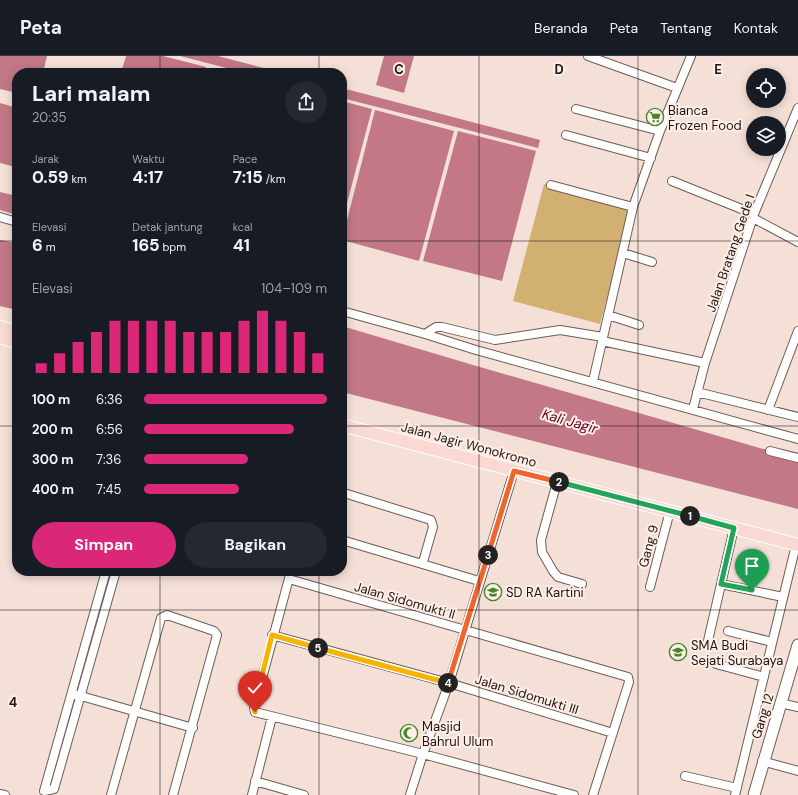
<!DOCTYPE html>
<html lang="id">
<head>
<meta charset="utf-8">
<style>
	body { margin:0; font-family:"DM Sans",sans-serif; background:#242831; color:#f1f3f6; height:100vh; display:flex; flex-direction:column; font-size:15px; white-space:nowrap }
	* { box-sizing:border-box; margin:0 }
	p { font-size:13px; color:#9ea1a6 }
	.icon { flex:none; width:22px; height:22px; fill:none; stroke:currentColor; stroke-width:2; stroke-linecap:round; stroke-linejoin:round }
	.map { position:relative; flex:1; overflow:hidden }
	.panel { position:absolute; left:12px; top:12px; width:335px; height:508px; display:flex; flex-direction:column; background:#171b24; border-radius:16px; box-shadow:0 2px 10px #0003 }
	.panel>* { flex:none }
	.tools { position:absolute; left:746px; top:12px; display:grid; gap:8px }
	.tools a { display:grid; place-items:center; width:40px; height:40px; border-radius:50%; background:#171b24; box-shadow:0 2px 10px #0003; font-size:20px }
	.pin { position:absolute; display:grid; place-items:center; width:34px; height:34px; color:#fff; margin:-41px -17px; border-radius:50% 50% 50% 0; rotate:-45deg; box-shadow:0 0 4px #0007 }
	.pin .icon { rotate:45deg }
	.km { position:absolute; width:20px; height:20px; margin:-10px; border-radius:50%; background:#222; color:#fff; font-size:11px; line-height:20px; text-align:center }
	.round { display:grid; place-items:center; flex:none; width:42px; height:42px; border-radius:21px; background:#242831 }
	.overview { display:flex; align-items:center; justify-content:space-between; height:68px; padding:0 20px }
	h1 { font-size:22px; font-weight:700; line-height:30px }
	.figures { display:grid; grid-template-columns:repeat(3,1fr); gap:6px; height:68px; padding:4px 20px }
	.figures div { display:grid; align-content:center }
	.figures b { font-size:17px; font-weight:700 }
	.figures small { font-size:11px; font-weight:400 }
	.figures p { font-size:11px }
	.chart { height:112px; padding:8px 20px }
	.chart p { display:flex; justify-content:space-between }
	.chart svg { width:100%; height:72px; margin-top:4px; stroke:#db2777; stroke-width:6 }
	.action { display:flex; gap:8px; margin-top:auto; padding:8px 20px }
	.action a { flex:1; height:46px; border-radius:24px; background:#db2777; color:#fff; font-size:16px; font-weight:700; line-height:46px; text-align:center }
	.action a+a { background:#242831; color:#f1f3f6 }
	ul { padding:0 20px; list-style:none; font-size:13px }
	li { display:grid; grid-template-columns:64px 48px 1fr; align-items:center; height:30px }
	li i { height:10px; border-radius:5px; background:#db2777 }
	header { display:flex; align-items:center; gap:24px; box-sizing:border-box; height:56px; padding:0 20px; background:#171b24; border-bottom:1px solid #363941 }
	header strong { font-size:19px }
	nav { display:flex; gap:22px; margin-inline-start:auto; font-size:14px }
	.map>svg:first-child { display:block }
</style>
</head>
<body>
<header>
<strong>Peta</strong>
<nav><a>Beranda</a><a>Peta</a><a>Tentang</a><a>Kontak</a></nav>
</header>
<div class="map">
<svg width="798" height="739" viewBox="0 0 798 739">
	<rect width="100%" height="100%" fill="#f4e0d7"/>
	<path fill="#d2b071" d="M544,128L631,151L600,268L513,245Z"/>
	<path fill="#c27886" d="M0,0H47L43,17H17V37L0,33Z
		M126,0H163L206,11L205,17H121Z
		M180,0H218L283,17H246Z
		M384,0H414L404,37L376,29Z
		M342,32L540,84L538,92L342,42Z
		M342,45L372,53L342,166Z
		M0,47L17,52V103L15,111L0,107Z
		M375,54L454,75L419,205L342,184Z
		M458,75L536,95L502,225L423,205Z
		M0,136L17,140V159L0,154Z
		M0,184L17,187V254L0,250Z
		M342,270L473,309L798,403V453L342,336Z"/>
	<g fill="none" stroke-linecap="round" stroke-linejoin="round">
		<defs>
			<path id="street" d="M588,0L677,32
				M576,53L660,75
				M566,79L651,102
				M672,125L754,158
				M551,129L633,151
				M0,161L17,166
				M753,162L798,186
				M623,197L652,206
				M342,255L425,278L436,271H442L495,284L560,274L603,281
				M608,259L639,269
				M425,278L476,294L798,383
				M602,285L705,307
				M593,325L633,151L660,75L691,0
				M697,336L798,361
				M693,353L705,307L754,158L798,52
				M768,354L798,275
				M770,395L798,402
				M557,426L541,484L542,496L553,515L558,521L582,528
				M344,437L431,464L433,471L423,506
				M342,484L479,525
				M106,515L44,735L54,733L116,515
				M291,515L254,652L255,656L423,698L574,739
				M289,523L628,621L629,626L593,739
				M721,528L783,541
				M650,531L670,455
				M728,575L772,586
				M272,579L449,627L613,677
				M707,589L734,472
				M716,608L764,621
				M74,638L193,672
				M780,647L798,651
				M762,705L798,715
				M685,720L737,732
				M255,725L304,739
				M0,738L5,739
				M111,739L161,562L167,559L214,575L217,579L173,739
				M252,739L272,661
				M410,739L423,698L449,627L514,415
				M735,739L796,489"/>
			<path id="secondary" d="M754,739L798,589"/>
			<path id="primary" d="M0,271L17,276
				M0,281L17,286
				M342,369L798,489"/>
		</defs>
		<use href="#street" stroke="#6e5c55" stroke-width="10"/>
		<use href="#secondary" stroke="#6e5c55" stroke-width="13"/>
		<use href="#primary" stroke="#fff" stroke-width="14"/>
		<use href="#street" stroke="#fff" stroke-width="8"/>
		<use href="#secondary" stroke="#fff" stroke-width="11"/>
		<use href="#primary" stroke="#fad9d5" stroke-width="12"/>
	</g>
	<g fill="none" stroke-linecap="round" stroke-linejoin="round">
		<defs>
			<path id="split-1" d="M690,460L734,472L721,528L752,534"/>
			<path id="split-2" d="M559,426L690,460"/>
			<path id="split-3" d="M488,499L514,415L559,426"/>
			<path id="split-4" d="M448,627L488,499"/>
			<path id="split-5" d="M318,592L448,627"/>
			<path id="split-6" d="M255,656L254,652L272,579L318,592"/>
		</defs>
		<use href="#split-1" stroke="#fff" stroke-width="8"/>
		<use href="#split-2" stroke="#fff" stroke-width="8"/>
		<use href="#split-3" stroke="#fff" stroke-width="8"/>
		<use href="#split-4" stroke="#fff" stroke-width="8"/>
		<use href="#split-5" stroke="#fff" stroke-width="8"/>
		<use href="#split-6" stroke="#fff" stroke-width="8"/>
		<use href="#split-1" stroke="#22a559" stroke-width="5"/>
		<use href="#split-2" stroke="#22a559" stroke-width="5"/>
		<use href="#split-3" stroke="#f0652b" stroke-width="5"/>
		<use href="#split-4" stroke="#f0652b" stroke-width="5"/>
		<use href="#split-5" stroke="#f5b400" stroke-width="5"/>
		<use href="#split-6" stroke="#f5b400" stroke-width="5"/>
	</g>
	<path fill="none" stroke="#1d1613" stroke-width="1" stroke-opacity="0.55" d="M160,0V17M319,0V17M479,0V739M638,0V739M0,185H17M342,185H798M0,370H17M342,370H798M160,515V739M319,515V739M0,554H798"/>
	<defs>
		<symbol id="supermarket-ring" viewBox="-11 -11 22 22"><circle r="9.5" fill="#feeee7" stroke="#44872a" stroke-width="1.5"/><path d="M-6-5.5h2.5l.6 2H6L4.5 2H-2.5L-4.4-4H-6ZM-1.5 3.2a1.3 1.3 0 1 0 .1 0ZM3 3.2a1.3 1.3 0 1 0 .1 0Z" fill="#44872a"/></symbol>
		<symbol id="school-ring" viewBox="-11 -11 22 22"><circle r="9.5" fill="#feeee7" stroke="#44872a" stroke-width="1.5"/><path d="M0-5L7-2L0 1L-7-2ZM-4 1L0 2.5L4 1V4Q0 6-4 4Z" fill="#44872a"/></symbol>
		<symbol id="mosque-ring" viewBox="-11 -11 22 22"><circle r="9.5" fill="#feeee7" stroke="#44872a" stroke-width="1.5"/><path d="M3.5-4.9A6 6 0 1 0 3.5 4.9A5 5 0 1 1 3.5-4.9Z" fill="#44872a"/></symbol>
	</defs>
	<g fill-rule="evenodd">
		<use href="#supermarket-ring" x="645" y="51" width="20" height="20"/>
		<use href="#school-ring" x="483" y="526" width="20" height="20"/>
		<use href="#school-ring" x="668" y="586" width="20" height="20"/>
		<use href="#mosque-ring" x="399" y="667" width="20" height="20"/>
	</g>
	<g text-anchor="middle" stroke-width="4" stroke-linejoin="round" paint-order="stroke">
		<g font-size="13" fill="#1d1613" stroke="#feeee7" text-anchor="start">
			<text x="668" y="59">Bianca<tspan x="668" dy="15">Frozen Food</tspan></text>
			<text x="506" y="541">SD RA Kartini</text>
			<text x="691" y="594">SMA Budi<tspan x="691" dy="15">Sejati Surabaya</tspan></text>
			<text x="422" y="675">Masjid<tspan x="422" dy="15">Bahrul Ulum</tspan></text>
		</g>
		<g font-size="13" fill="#1d1613" stroke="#feeee7">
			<text transform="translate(730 197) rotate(-71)" y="5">Jalan Bratang Gede I</text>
			<text transform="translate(469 388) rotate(15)" y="5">Jalan Jagir Wonokromo</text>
			<text transform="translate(648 490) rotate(-75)" y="5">Gang 9</text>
			<text transform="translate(405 544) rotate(16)" y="5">Jalan Sidomukti II</text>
			<text transform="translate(527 638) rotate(17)" y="5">Jalan Sidomukti III</text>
			<text transform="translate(762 660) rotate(-73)" y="5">Gang 12</text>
		</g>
		<g font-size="14" font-style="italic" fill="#5f0125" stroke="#feeee7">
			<text transform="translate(570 365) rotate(16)" y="5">Kali Jagir</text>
		</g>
	</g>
	<g font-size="13" text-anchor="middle" font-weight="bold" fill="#1d1613" stroke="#feeee7" stroke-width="4" stroke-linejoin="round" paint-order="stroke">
		<text x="399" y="18">C</text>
		<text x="559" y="18">D</text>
		<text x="718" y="18">E</text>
		<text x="13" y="651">4</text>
	</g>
</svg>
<div class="tools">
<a><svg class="icon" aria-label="locate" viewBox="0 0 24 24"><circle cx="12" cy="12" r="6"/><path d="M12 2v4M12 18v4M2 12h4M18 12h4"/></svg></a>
<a><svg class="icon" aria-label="layers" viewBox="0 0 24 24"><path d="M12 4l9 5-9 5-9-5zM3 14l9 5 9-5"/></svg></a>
</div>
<div class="pin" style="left:752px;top:534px;background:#1e9e55"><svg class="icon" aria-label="arrive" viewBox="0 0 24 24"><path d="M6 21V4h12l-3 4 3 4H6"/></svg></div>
<div class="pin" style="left:255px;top:656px;background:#d93025"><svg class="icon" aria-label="check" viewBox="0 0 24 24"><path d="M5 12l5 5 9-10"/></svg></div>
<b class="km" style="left:690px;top:460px">1</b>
<b class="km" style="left:559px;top:426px">2</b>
<b class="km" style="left:488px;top:499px">3</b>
<b class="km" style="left:448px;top:627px">4</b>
<b class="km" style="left:318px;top:592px">5</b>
<section class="panel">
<div class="overview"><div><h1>Lari malam</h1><p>20:35</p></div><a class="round"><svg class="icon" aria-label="share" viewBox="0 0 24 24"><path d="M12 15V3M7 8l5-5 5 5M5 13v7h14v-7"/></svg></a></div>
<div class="figures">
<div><p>Jarak</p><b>0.59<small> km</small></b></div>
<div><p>Waktu</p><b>4:17</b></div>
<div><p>Pace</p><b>7:15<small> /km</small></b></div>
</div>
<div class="figures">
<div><p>Elevasi</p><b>6<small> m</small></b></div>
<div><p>Detak jantung</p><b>165<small> bpm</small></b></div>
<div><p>kcal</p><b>41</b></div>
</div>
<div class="chart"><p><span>Elevasi</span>104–109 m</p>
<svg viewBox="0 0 160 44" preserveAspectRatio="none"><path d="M5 44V38M15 44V32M25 44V25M35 44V19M45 44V12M55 44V12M65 44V12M75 44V12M85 44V19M95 44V19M105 44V19M115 44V12M125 44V6M135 44V12M145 44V19M155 44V32"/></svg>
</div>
<ul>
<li><b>100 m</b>6:36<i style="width:100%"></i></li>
<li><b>200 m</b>6:56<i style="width:82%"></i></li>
<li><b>300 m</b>7:36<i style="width:57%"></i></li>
<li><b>400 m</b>7:45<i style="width:52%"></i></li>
</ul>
<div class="action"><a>Simpan</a><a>Bagikan</a></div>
</section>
</div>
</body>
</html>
